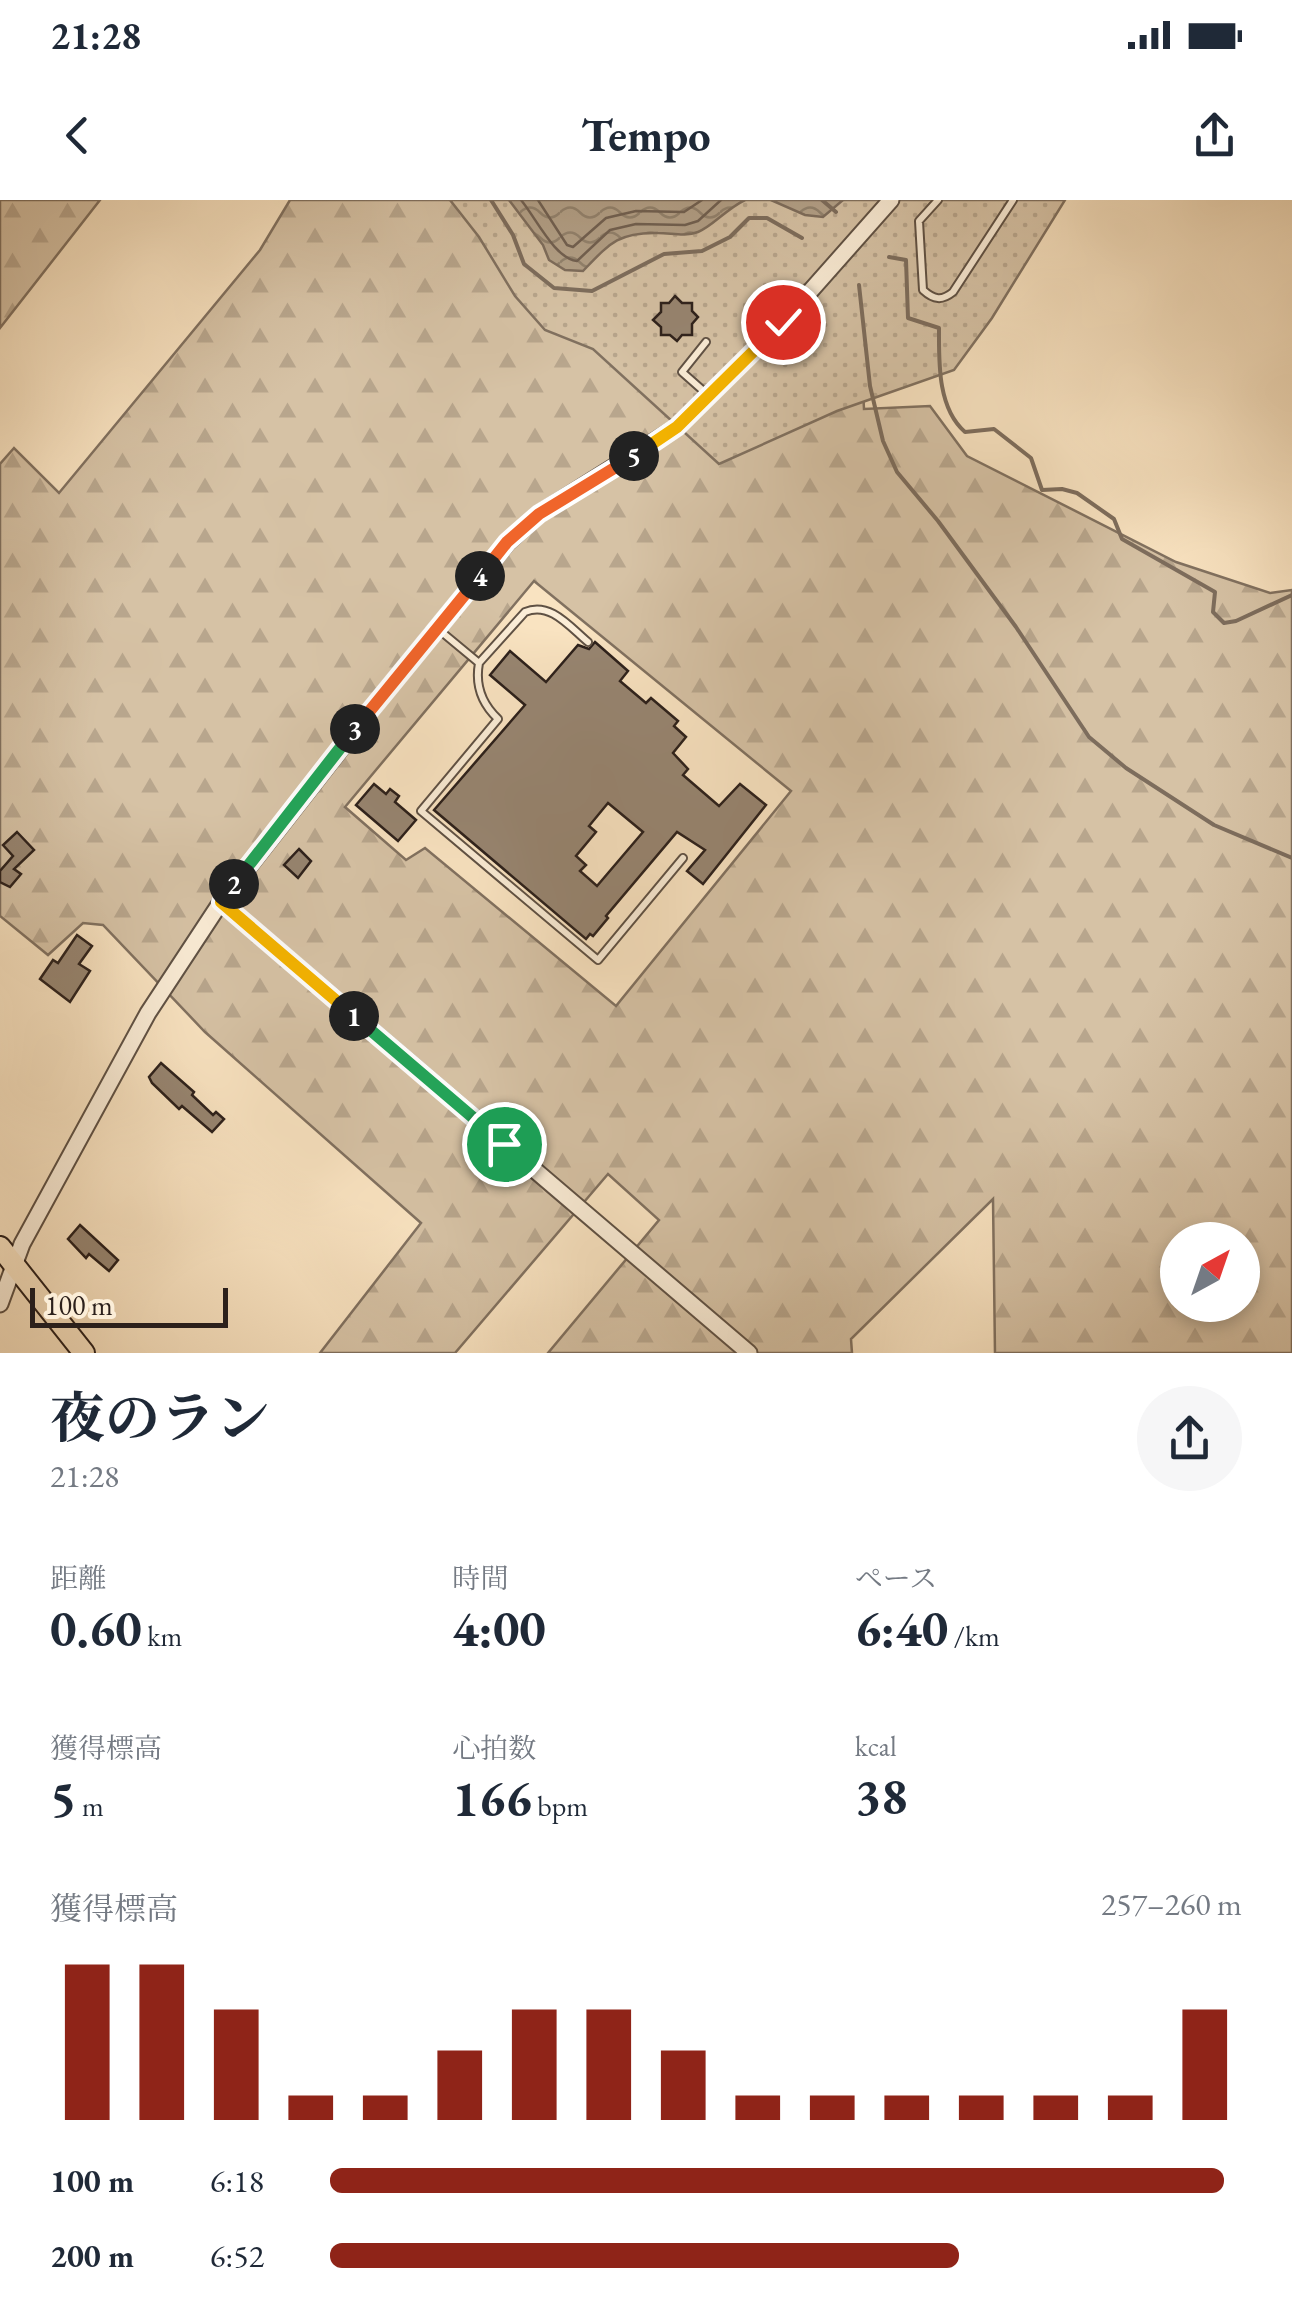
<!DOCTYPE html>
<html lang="ja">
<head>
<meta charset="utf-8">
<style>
	body { margin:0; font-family:"EB Garamond","Noto Serif JP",serif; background:#f6f6f7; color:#1f2937; height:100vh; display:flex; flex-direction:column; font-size:38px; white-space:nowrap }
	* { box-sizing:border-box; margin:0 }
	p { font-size:32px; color:#747a83 }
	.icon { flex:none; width:55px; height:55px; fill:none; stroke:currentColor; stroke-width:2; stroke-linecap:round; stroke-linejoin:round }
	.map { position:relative; height:1153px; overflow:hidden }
	.sheet { display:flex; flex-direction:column; background:#fff; flex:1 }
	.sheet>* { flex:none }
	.needle { width:65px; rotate:40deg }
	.tools { position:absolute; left:1160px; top:1022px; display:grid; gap:20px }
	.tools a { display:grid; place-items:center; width:100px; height:100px; border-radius:50%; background:#fff; box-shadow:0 5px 15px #0003; font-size:50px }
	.scale { position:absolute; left:30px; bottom:25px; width:198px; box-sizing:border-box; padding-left:10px; border:5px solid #2c201b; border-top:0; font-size:28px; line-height:35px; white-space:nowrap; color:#2c201b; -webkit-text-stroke:8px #fbedd7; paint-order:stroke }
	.pin { position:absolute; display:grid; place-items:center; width:85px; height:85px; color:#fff; margin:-42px; border:5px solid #fff; border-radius:50%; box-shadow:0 2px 10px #0007 }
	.km { position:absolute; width:50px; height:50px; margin:-25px; border-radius:50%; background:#222; color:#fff; font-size:28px; line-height:50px; text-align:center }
	.round { display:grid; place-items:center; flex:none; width:105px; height:105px; border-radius:52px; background:#f6f6f7 }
	.head { display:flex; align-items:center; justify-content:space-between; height:170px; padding:0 50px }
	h1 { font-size:55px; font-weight:700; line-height:75px }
	.figures { display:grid; grid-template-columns:repeat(3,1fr); gap:15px; height:170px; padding:10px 50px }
	.figures div { display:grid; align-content:center }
	.figures b { font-size:50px; font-weight:700 }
	.figures small { font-size:28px; font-weight:400 }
	.figures p { font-size:28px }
	.chart { height:280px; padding:20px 50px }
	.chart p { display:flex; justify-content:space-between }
	.chart svg { width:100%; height:180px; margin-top:10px; stroke:#8f2418; stroke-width:6 }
	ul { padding:0 50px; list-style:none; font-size:32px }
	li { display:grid; grid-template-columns:160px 120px 1fr; align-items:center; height:75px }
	li i { height:25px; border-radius:12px; background:#8f2418 }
	.status { display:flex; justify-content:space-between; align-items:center; height:70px; padding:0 50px; background:#fff; direction:ltr }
	.status svg { height:28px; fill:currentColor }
	header { display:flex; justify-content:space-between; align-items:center; height:130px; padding:0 50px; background:#fff; font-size:45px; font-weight:700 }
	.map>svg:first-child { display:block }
</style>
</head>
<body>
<div class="status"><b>21:28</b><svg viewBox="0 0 49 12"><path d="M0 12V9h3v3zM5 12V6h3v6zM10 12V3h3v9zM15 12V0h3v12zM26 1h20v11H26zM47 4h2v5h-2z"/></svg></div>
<header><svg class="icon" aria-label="back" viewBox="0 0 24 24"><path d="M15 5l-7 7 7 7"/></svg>Tempo<svg class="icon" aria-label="share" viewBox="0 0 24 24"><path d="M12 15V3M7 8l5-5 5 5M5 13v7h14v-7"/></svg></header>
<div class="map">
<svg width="1292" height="1153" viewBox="0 0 1292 1153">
	<defs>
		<pattern id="forest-firs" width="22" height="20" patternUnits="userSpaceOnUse" patternTransform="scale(2.5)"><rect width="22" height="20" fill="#d6c2a5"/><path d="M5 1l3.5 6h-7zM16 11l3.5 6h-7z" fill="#b8a68d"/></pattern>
		<pattern id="park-dots" width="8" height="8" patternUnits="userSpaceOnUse" patternTransform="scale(2.5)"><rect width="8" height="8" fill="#d6c2a5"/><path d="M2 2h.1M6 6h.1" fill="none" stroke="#b8a68d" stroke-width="1.8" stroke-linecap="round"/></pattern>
		<pattern id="water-waves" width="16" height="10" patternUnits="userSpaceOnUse" patternTransform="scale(2.5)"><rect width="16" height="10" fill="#b3a189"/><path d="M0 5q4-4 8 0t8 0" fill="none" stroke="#92836f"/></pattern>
	</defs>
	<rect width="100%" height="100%" fill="#f9e3c1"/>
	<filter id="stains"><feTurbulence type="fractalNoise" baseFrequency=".002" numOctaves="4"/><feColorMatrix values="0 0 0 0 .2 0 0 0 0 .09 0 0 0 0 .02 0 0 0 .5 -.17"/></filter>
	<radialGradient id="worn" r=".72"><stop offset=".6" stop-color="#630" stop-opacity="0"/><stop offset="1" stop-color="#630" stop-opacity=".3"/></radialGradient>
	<path fill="url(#forest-firs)" stroke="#817160" stroke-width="2.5" fill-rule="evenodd" d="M0,0H100L0,128Z
		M290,0H467L857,73L864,209L930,206L967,256L1176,362L1270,393L1292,390V1153H995L993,999L851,1139L852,1153H548L659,1020L608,974L455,1153H320L421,1023L205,832L103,725L83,723L48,755L0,716V264L14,248L59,293L260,50ZM534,381L791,591L616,806L425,648L406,660L345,607ZM1178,1040H1242V1105H1178Z"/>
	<path fill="url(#park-dots)" stroke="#817160" stroke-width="2.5" d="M450,0H1065L992,118L954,170L837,211L719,264L593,149L545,130L515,96L479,37Z"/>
	<path fill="url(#water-waves)" stroke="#7d6d5d" stroke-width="2.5" d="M509,0H745C726,9 713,26 698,32C685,37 672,33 658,33C618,32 609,44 583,71L565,70L549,60L543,45Z
		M771,0H843L823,17L805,15Z"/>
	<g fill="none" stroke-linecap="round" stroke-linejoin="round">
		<path stroke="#706052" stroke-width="2.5" d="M521,0C536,18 555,59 577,61L610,30L636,24L685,25L698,21L721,0
			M538,0L567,45L573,47L606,18L636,11L684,12L702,0"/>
		<path stroke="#7d6d5d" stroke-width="4" d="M491,0L513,35L524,64L554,88L592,91L664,54L702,51L730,37L749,18H767L802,38
			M822,0L836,12
			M889,57L906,60L908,118L939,128C939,160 937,208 965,232L994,229L1031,258L1042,290L1062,289L1077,293L1114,319L1122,339L1215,392L1213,412L1224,423L1236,421L1292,395
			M859,85L870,186L883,241L897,272L938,321L1016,427L1089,537L1126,568L1214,625L1292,658"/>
	</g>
	<path fill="#978571" stroke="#2c201b" stroke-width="2.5" fill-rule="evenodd" d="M675,96L682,103H692V111L698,117L692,124V135H682L677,141L670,135H661V127L653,120L661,112V103H669Z
		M595,442L628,471L620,481L646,503L651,498L678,521L674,526L686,537L673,553L688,569L683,575L719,606L740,584L766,605L703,684L687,671L705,650L677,632L606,716L608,718L593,736L590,734L586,739L434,610L525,505L490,475L510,451L546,482L578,445L589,449ZM608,603L643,632L597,686L580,671L586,665L576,656L596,632L589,626Z
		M374,584L386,594L390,589L399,596L395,602L416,620L398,641L356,605Z
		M17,632L34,650L14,669L21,674L10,687L0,682V671L13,656L3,645Z
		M299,649L311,661L298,678L284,665Z
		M77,735L92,746L79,764L90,771L70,802L40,779L53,760L58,763Z
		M161,863L194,892L192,895L213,915L216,912L224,919L212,932L182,906L179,909L152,883L149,877Z
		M80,1025L118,1060L109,1071L89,1054L86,1058L68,1039Z"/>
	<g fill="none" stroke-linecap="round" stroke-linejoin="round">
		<defs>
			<path id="service" d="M938,0L919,21L923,90C934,100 942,101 953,92L1013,0
				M706,142L682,172L708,195
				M438,429L479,463L525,412C550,401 570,427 588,442
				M479,463C475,485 482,504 498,519L421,611L598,760L683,658"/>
			<path id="tertiary" d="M221,702L749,1153
				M0,1104L22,1044L148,813L221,702L381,497L507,343L539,314L677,227L783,122L891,0"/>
			<path id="trunk" d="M0,1047L84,1153"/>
		</defs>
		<use href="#service" stroke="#5f5144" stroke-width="10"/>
		<use href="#tertiary" stroke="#5f5144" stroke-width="19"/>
		<use href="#trunk" stroke="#2c201b" stroke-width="24"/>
		<use href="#service" stroke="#fbedd7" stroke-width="6"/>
		<use href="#tertiary" stroke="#fbedd7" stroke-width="15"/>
		<use href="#trunk" stroke="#f9e3c1" stroke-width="20"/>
	</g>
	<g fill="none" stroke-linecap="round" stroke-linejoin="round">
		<defs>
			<path id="split-1" d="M354,816L504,944"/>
			<path id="split-2" d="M234,684L221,702L354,816"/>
			<path id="split-3" d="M234,684L355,529"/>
			<path id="split-4" d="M355,529L480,376"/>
			<path id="split-5" d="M480,376L507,342L539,314L634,256"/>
			<path id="split-6" d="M634,256L677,227L783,122"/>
		</defs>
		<use href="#split-1" stroke="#fff" stroke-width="20"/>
		<use href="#split-2" stroke="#fff" stroke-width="20"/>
		<use href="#split-3" stroke="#fff" stroke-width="20"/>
		<use href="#split-4" stroke="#fff" stroke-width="20"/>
		<use href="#split-5" stroke="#fff" stroke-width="20"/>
		<use href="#split-6" stroke="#fff" stroke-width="20"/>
		<use href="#split-1" stroke="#22a559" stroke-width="12"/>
		<use href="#split-2" stroke="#f5b400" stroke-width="12"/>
		<use href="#split-3" stroke="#22a559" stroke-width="12"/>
		<use href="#split-4" stroke="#f0652b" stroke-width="12"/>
		<use href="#split-5" stroke="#f0652b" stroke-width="12"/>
		<use href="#split-6" stroke="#f5b400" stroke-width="12"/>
	</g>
	<rect width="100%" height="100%" filter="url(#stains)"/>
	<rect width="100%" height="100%" fill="url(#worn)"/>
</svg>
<div class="tools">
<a><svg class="needle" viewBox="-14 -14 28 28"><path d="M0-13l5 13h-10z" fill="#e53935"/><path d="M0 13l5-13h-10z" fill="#747a83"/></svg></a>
</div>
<div class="scale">100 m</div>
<div class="pin" style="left:504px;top:944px;background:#1e9e55"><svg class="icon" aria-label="arrive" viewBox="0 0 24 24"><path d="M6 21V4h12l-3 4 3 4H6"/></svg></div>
<div class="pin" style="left:783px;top:122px;background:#d93025"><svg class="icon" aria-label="check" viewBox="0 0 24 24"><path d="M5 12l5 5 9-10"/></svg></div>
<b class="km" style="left:354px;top:816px">1</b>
<b class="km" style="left:234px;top:684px">2</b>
<b class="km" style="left:355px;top:529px">3</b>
<b class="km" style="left:480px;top:376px">4</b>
<b class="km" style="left:634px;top:256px">5</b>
</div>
<section class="sheet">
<div class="head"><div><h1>夜のラン</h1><p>21:28</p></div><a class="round"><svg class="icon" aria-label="share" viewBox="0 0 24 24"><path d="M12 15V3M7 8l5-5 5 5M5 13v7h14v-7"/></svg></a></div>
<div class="figures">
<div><p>距離</p><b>0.60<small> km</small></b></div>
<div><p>時間</p><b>4:00</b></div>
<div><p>ペース</p><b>6:40<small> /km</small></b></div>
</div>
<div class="figures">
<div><p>獲得標高</p><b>5<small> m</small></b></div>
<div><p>心拍数</p><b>166<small> bpm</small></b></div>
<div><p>kcal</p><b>38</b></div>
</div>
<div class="chart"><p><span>獲得標高</span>257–260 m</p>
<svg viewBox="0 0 160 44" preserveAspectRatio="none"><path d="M5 44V6M15 44V6M25 44V17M35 44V38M45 44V38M55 44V27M65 44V17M75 44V17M85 44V27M95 44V38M105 44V38M115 44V38M125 44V38M135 44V38M145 44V38M155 44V17"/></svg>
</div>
<ul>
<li><b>100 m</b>6:18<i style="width:98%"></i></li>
<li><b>200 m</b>6:52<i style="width:69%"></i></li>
</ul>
</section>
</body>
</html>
